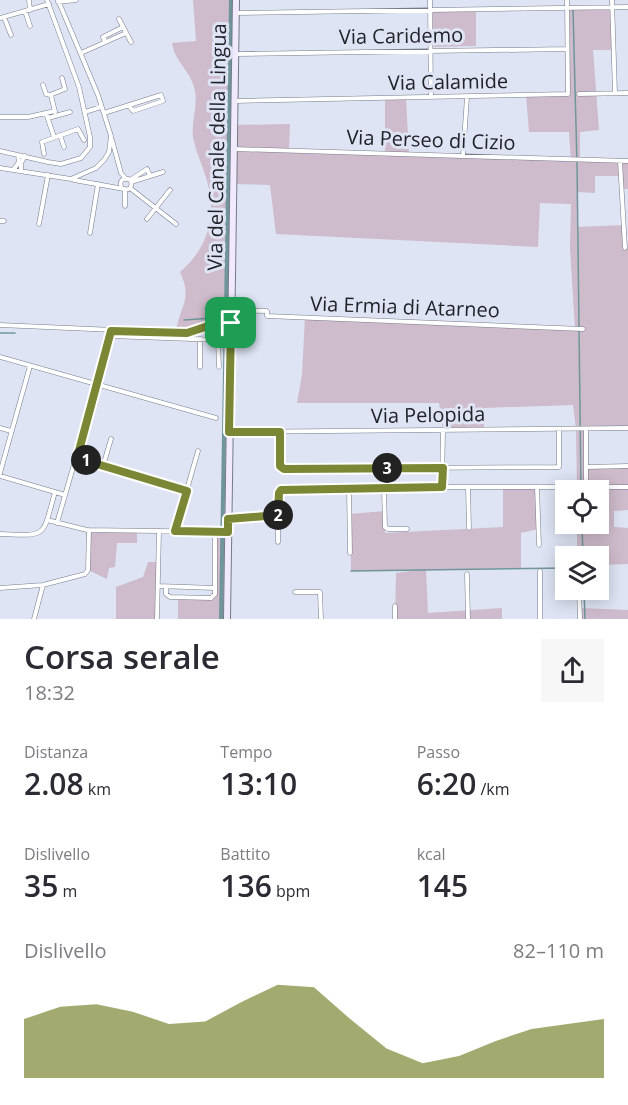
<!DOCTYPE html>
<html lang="it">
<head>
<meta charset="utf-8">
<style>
	body { margin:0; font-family:"Open Sans",sans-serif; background:#f7f7f7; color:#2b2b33; height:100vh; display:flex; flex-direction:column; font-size:22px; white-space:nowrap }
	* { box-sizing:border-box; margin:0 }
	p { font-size:20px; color:#7c7c81 }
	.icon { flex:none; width:33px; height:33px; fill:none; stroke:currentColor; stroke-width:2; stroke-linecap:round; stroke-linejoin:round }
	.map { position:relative; height:619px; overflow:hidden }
	.side { display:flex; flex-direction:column; background:#fff; flex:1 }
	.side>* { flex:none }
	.buttons { position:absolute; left:555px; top:480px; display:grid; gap:12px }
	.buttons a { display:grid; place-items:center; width:54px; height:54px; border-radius:0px; background:#fff; box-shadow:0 3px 15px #0003; font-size:30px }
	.pin { position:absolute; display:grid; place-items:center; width:51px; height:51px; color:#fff; margin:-26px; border-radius:12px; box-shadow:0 3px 9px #0006 }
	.km { position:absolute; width:30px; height:30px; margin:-15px; border-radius:50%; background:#222; color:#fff; font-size:16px; line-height:30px; text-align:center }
	.round { display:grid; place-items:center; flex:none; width:63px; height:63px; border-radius:0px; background:#f7f7f7 }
	.summary { display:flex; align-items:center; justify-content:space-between; height:102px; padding:0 24px }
	h1 { font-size:33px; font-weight:600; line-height:45px }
	.stats { display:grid; grid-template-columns:repeat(3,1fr); gap:9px; height:102px; padding:6px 24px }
	.stats div { display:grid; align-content:center }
	.stats b { font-size:30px; font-weight:600 }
	.stats small { font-size:16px; font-weight:400 }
	.stats p { font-size:16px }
	.chart { height:168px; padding:12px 24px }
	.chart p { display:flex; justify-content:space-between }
	.chart svg { width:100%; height:108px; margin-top:6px; fill:#7b8734; opacity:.7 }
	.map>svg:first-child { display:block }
</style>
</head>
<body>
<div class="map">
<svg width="628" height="619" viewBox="0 0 628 619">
	<rect width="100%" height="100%" fill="#dee4f4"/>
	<path fill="#cebbcb" d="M193,0H234L229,318L227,321C204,320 196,332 176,331C180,306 193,300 180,272C208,248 217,217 207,181C203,166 196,153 193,137C191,120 199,104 194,87C190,71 174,60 172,43L196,41Z
		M612,7L613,50H593L599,130L580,132V159L628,161V189H621L620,176H595V193L577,192V227L624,225L625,248H628V428L587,429V467L628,466V510L614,511V527L628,528V564L599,565L598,556H577V524H598V490H577L576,429L573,405L484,408V430H443L439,403H297L302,375L305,317L575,329L570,248L571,204L540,203L538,247L276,234L270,185L233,184L234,125L290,124L289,150L385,153V97H406L409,155L571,160L569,132H529L526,95L568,94L567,8Z
		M433,12H476V46L433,47Z
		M503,487H537L539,529L521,533V568L426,570L428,613L502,608V619H395L396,573L418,570L351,571L350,514L385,511V533L503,527Z
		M89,530H137V543H117L115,567L109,568L107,579L88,570Z
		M215,532H228L226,619H178V598L215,595Z
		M148,562H158L157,619H116V587L143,577Z
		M579,608L628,610V619H580Z"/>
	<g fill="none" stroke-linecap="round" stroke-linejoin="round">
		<path stroke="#70969b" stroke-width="1.5" d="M573,10L577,164L581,490
			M184,320L227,317
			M0,333H15
			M582,524L583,556
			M351,571L566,568
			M584,590L585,619"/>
		<path stroke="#70969b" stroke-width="4" d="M221,619L231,0"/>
		<defs>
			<path id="street" d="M29,0L30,10
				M430,0L431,96
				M612,0L615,93
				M58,2L76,0
				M25,11L30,26
				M236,13L628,7
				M4,17L11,35
				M0,18L49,4
				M119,19L131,42
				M105,42L103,37L123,27
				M81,53L126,33
				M235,54L567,49
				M43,85L46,94L50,95L65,89L62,78
				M579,94L628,93
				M51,95L55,112
				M235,101L568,94L567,0
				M85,112L101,107
				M46,113L54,137
				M104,113L161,95L163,101L133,111L129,106
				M0,117H28L55,111
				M48,118L70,112
				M60,135L64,147
				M112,140L121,173L126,179
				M234,149L628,161
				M0,151L48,162L61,164L81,158L90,147V137L79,87L47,0
				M44,154L42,142L78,129L84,140
				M463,156L467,97
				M620,161L625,248
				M0,168L71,179L96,168L104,160L109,152L111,136L98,95L58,0
				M14,169L19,162L18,155
				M21,171V163L25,156
				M120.5 184a5.5 5.5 0 1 1 11 0a5.5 5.5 0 1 1-11 0Z
				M74,180L124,189
				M130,180L147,169L150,176
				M131,182L163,172
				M130,188L176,224
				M125,206V189
				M147,219L170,190
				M0,221H4
				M39,224L48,175
				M90,233L98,184
				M231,310L267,311V316L583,329
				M0,325L183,333C200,332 213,323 231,323
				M0,357L216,418
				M200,367V339
				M0,428L11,431
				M230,432L628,428
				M280,432V466L284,469L559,467V429
				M77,457L187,491
				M103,466L111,439
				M587,467L628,466
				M0,473L30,366
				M0,476L65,495
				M586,486V429
				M442,487L443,430
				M537,487L539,545
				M384,488L385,527L388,529H407
				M468,488L469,528
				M349,489L350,553
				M228,519L278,515
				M47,520L87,530L228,532
				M57,523L111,336L218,340L219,367
				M175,531L198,451
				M215,532V588
				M0,534C48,536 42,538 55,492
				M278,542V493L282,490L442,487H628
				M540,571V619
				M467,574L468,619
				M158,586L215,588V594L211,598L170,597L166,594V587
				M0,588L43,585L85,574L88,570L89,530
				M579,590L580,619
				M295,592H320L321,619
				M34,619L43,585
				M157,619L159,531
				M395,619V606"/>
			<path id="secondary" d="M227,619L236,0"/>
		</defs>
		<use href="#street" stroke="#767b89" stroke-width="5"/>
		<use href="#secondary" stroke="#767b89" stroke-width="8"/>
		<use href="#street" stroke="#fff" stroke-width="4"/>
		<use href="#secondary" stroke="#f0eafc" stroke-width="6"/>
	</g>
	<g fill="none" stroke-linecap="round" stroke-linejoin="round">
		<defs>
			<path id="route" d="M231,323L229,432H280V466L284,469L443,468L442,487L281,490L279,493L278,515L228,519V532L175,531L187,491L77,458L111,331L187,333L214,324Z"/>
		</defs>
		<use href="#route" stroke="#fff" stroke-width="12"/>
		<use href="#route" stroke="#7b8734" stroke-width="8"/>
	</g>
	<g text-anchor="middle" stroke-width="6" stroke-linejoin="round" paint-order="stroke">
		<g font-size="20" fill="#212329" stroke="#dee4f4">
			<text transform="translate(401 36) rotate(-1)" y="7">Via Caridemo</text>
			<text transform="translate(448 82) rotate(-1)" y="7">Via Calamide</text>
			<text transform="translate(431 140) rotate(2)" y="7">Via Perseo di Cizio</text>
			<text transform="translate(217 147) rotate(-89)" y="7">Via del Canale della Lingua</text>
			<text transform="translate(405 307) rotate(2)" y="7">Via Ermia di Atarneo</text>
			<text transform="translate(428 415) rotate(-1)" y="7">Via Pelopida</text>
		</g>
	</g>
</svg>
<div class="buttons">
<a><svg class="icon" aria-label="locate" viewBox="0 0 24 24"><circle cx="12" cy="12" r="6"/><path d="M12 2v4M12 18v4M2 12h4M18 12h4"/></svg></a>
<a><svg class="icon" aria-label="layers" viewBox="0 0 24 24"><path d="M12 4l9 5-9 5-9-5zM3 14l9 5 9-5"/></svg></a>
</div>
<div class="pin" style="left:231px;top:323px;background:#1e9e55"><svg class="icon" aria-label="arrive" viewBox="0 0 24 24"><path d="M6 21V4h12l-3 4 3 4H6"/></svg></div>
<b class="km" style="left:86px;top:460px">1</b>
<b class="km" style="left:278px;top:515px">2</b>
<b class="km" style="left:387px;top:468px">3</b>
</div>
<section class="side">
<div class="summary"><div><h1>Corsa serale</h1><p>18:32</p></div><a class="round"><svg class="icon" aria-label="share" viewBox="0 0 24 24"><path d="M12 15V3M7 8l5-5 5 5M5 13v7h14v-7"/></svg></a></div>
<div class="stats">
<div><p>Distanza</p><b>2.08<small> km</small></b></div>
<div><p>Tempo</p><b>13:10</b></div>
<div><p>Passo</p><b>6:20<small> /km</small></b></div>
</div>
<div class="stats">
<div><p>Dislivello</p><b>35<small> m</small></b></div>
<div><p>Battito</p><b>136<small> bpm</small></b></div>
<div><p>kcal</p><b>145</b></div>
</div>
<div class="chart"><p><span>Dislivello</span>82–110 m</p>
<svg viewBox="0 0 160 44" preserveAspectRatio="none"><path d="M0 44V20L10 15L20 14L30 17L40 22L50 21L60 13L70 6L80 7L90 20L100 32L110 38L120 35L130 29L140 24L150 22L160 20V44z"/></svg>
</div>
</section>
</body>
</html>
